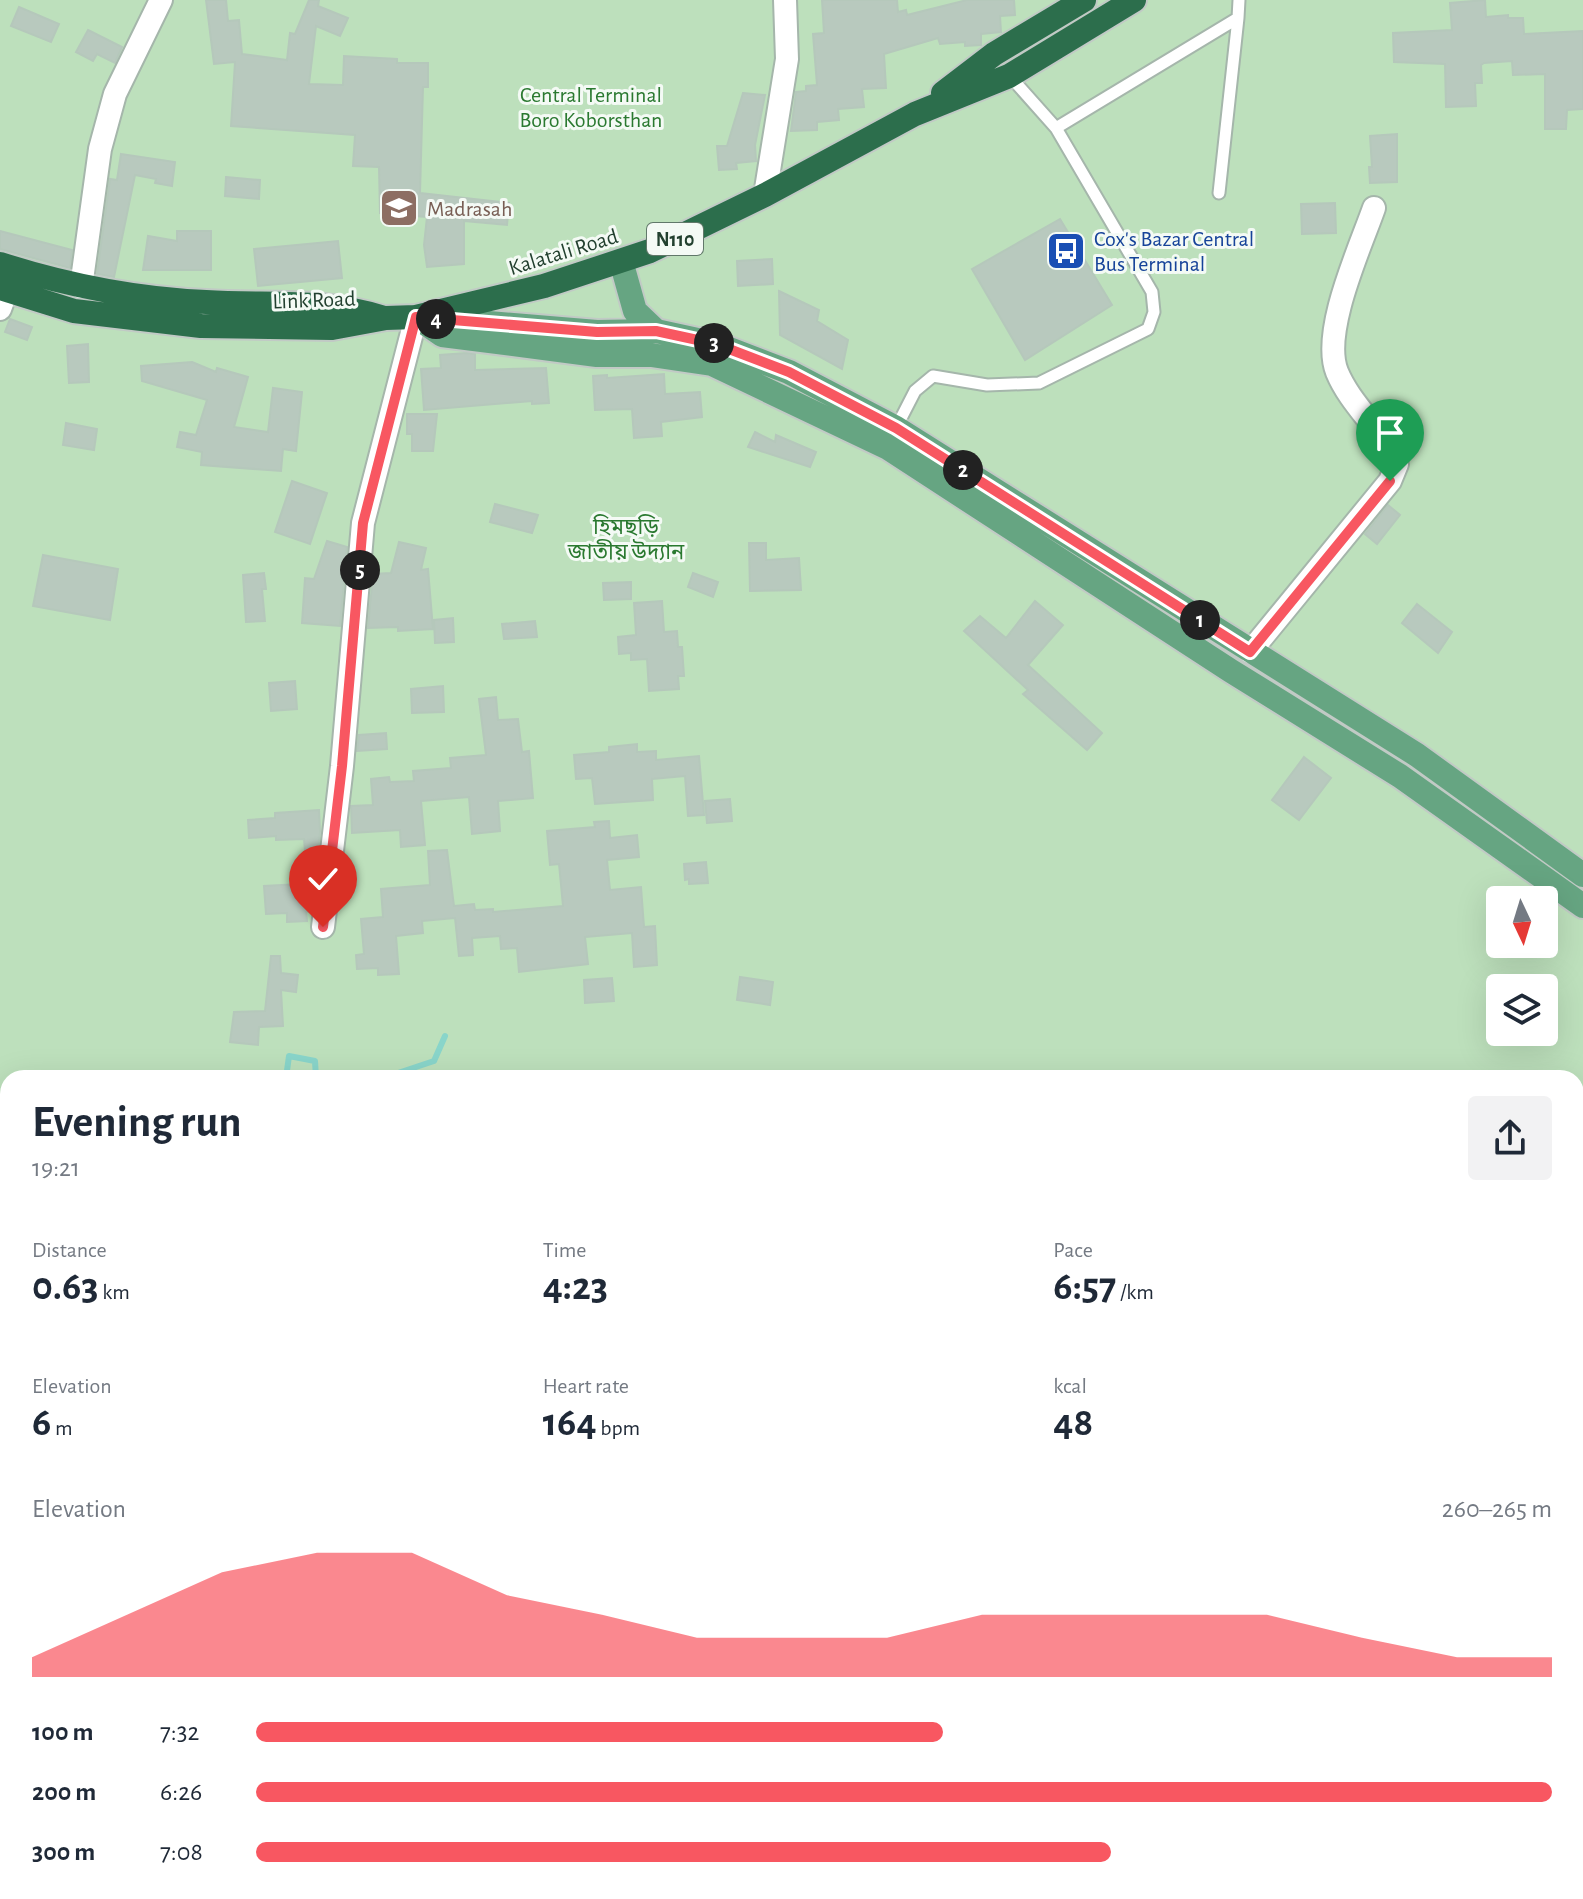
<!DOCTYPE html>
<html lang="en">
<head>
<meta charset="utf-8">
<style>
	body { margin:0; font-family:"Alegreya Sans","Noto Sans Bengali",sans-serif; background:#f2f2f3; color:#1f2937; height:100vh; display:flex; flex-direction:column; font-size:30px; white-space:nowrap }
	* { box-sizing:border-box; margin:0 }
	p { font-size:26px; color:#747a83 }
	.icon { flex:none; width:44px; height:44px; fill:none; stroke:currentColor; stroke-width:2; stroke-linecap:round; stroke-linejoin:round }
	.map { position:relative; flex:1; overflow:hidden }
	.sheet { position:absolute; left:0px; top:1070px; width:1584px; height:830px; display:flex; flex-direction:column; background:#fff; border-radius:24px 24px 0 0; box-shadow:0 8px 32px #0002 }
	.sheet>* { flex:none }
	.needle { width:52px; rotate:176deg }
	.tools { position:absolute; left:1486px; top:886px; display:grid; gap:16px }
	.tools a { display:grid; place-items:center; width:72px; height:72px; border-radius:8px; background:#fff; box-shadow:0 8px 32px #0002; font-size:40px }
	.pin { position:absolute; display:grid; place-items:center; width:68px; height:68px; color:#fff; margin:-82px -34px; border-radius:50% 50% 50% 0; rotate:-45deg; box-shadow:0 0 8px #0007 }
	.pin .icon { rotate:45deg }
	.km { position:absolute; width:40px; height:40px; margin:-20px; border-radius:50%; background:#222; color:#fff; font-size:22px; line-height:40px; text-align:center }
	.round { display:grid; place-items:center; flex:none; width:84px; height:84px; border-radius:8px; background:#f2f2f3 }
	.overview { display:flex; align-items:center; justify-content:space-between; height:136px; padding:0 32px }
	h1 { font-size:44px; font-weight:600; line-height:60px }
	.metrics { display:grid; grid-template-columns:repeat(3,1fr); gap:12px; height:136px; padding:8px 32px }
	.metrics div { display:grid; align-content:center }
	.metrics b { font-size:40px; font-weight:600 }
	.metrics small { font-size:22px; font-weight:400 }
	.metrics p { font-size:22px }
	.chart { height:224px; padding:16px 32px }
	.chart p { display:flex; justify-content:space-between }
	.chart svg { width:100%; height:144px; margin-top:8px; fill:#f85761; opacity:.7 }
	ul { padding:0 32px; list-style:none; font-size:26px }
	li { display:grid; grid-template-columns:128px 96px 1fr; align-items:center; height:60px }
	li i { height:20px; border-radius:10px; background:#f85761 }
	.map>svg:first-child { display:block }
</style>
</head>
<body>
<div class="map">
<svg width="1583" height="1899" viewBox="0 0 1583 1899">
	<rect width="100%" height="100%" fill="#e3eee6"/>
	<path fill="#bde0bc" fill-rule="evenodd" d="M0,0H1583V1899H0ZM1500,900H1544V944H1500ZM1500,988H1544V1032H1500ZM8,1078H1576V1892H8Z"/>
	<path fill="#89d5ca" d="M1583,1687V1899H1564L1560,1892H1576V1692Z"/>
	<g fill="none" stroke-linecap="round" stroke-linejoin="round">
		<path stroke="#89d5ca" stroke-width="6" d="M286,1078L289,1056L315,1061L316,1078
			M383,1078L434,1061L445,1036
			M320,1892L325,1899"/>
	</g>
	<path fill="#b8c9be" stroke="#b5c8bb" stroke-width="2" d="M206,0H226L228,21L239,20L242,54L287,60L290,33L295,34L309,0H319L318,6L348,18L340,36L316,26L309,84L343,85L344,56L397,59V63H428V87H423L420,193L509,203L507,225L464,221V264L427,267L424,245L427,217L380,213L379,167L353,166L355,135L231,126L235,62L214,64Z
		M822,0H897L898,12L906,10L907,15L967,0H1014L1015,15L1000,16L1001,32L981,34V45L965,46V42L940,44L938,38L884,54L886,88L862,89L864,107L838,109L839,120L817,122V130L791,131L796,92L806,91V86L817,85L813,34L824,33Z
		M1485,0L1486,17L1508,15V18H1523L1524,34L1583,31V109L1567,110L1566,129H1545V74L1513,75L1512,61L1484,63L1481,65L1482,83H1475L1476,106L1446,107L1445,64L1394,62L1393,33L1452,30L1450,3Z
		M19,7L59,24L51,42L11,26Z
		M88,30L122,47L115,63L97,54L93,61L76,52Z
		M743,93L765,95L755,145L756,161L736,163L737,169L719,170L717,146H727Z
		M1397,134V182L1370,183L1369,167H1372L1370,136Z
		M121,154L175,162L172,186L155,183L156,179L135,175L114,277L97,274L110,179L117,180Z
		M226,177L260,180L259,199L225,196Z
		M1335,203L1336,233L1302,234L1301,204Z
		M1060,219L1112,305L1025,360L972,269Z
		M0,231L72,250L70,268L0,249Z
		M177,231H211V270H143L148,236L177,241Z
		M338,241L342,278L258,286L254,249Z
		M772,259L773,284L738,286L737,261Z
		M779,291L819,310L817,321L848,340L842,369L780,335Z
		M10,319L32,327L27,340L5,332Z
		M88,344L89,382L69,383L67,346Z
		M467,353L475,354V370L546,368L549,403L532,404V401L424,410L421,369L441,368L440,355Z
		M192,362L216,372L217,368L248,377L234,427L268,432L273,388L302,392L296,451L283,449L281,471L201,465L202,452L177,447L180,432L196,435L207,400L142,381L141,366Z
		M664,374L665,394L700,392L702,417L661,422L662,436L634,438L632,409L595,410L593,376L607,375V378Z
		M407,414H437L433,451H412V434H407Z
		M66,423L97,429L94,450L63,445Z
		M755,432L775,442L776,435L816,452L810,467L748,447Z
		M292,481L327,493L310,544L275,532Z
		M495,504L538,515L532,533L490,522Z
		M1388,505L1400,515L1377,544L1365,534Z
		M327,541L347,547L340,626L302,623L305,578L314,579Z
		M399,542L426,548L421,570L428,569L433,629L398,631V627L368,628L373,574L391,573Z
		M749,543H766V560L799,558L801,590L750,591Z
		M43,555L118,569L110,620L33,606Z
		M264,573L266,589H262L265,621L246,622L243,575Z
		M693,573L718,582L713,597L688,587Z
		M631,582V599L604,600L603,583Z
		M662,601L664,632L677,631L678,647H682L684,676H678L679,689L649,691L647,659L631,660V653L619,654L618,637L636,635L634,603Z
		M1035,601L1063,625L1028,665L1102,733L1087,750L1023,694L1028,690L964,631L980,616L1006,638Z
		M1417,604L1452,632L1438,653L1402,623Z
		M453,618L454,642L435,643L434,620Z
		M535,621L537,637L504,639L502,624Z
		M295,681L297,709L271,711L269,683Z
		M443,686L444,712L412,713L411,689Z
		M496,697L498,720L518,719L522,752L529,751L533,798L498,801L500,831L472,834L469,797L421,801L425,845L401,847L400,830L352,833L351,806L373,805L371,779L389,777L390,782L414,781L413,771L451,768L450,758L486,755L479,699Z
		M386,733L387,749L357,751L359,735Z
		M637,744V752L656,751V760L699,756L704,815L688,816L685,776L652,779L653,800L595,804L592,778L576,779L574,755L609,752V747Z
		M1304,757L1331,778L1299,820L1272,800Z
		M730,799L732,821L707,823L705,801Z
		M319,810L320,832L311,911L306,912L307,921L287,922V913L266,914L264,886L301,884L300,876H307L304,839L276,840V836L249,838L248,820L275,818V813Z
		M609,821L610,838L637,835L639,857L607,860L610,890L641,887L644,927L655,926L657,965L634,967L632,933L585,937L588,964L519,972L517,948L501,949L500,936L472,938L473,955L459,956L455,918L422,921L423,933L396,936L399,974L378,975V968L357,969L356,955L364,954L361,919L383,917L381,889L430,885L428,851L447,850L454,906L474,904L475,910L493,909V912L563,906L559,864L550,865L547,831L595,827L594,822Z
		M706,862L708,883L689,884V879L685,880L684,864Z
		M271,956H280L281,973L298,975L296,992L281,990L283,1026L259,1027L258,1045L230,1042L234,1012L265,1011Z
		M740,977L773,982L770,1005L737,1000Z
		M612,978L614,1001L585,1003L584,980Z"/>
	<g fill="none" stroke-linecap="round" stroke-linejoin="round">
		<defs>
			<path id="lane" d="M1056,128L1238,18L1239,0
				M1219,193L1238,18
				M896,428L915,391L933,376L987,385L1039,383L1148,329L1154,312L1152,292L1056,128L1007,73
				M1576,1662L1583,1658"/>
			<path id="street" d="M765,195L787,59L785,0
				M81,287L100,149L115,94L161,0
				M0,309L7,290
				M1250,652L1390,481L1397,464C1383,430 1351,406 1337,372C1321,332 1360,248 1374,208
				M323,927L342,766L363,523L416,317"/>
			<path id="primary" d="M621,261L635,311L656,331
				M416,317L442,335L597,355H651L712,364L888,448L1231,671L1400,776L1583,906
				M430,318L597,332L656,331L716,344L789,372L896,428L1417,755L1583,875"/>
			<path id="highway" d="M943,93L994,54L1084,0
				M0,264C66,285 136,299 206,302C269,306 321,298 384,318
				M0,288L74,311L201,326L332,328L386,318L416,317L544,286L650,251L765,195L915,114L1009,76L1134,0"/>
		</defs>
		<use href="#lane" stroke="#a5b6ab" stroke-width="15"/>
		<use href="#street" stroke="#a5b6ab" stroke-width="26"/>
		<use href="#primary" stroke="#c1cac5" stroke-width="28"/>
		<use href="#highway" stroke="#c1cac5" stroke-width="28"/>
		<path stroke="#82b395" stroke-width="3" stroke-dasharray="4 6" stroke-linecap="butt" d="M1576,1200L1583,1192"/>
		<use href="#lane" stroke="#fff" stroke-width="11"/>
		<use href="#street" stroke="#fff" stroke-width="22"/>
		<use href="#primary" stroke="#66a582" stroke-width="24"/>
		<use href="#highway" stroke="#2c6e4c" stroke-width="24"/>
		<path stroke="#5d7c6a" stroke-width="6" stroke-dasharray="16 8" stroke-linecap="butt" d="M0,1364L8,1365
			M1576,1592L1583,1593"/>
	</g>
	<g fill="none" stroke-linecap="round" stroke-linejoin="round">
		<defs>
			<path id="route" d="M323,927L342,766L363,523L416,317L597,332L656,331L716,344L789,372L896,428L1250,652L1390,481"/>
		</defs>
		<use href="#route" stroke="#fff" stroke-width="16"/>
		<use href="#route" stroke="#f85761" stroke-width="10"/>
	</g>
	<defs>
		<symbol id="school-square" viewBox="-11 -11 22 22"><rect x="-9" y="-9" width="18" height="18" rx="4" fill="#8d6e63" stroke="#f4faf5"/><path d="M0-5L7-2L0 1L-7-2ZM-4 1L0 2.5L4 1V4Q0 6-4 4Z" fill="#fff"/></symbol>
		<symbol id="bus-square" viewBox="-11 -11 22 22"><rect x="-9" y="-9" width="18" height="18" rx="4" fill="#1a4fb4" stroke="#f4faf5"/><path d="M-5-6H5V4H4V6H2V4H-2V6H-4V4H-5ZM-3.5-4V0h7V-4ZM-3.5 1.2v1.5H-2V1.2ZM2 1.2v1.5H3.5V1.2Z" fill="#fff"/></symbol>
	</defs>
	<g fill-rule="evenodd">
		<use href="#school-square" x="377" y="186" width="44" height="44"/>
		<use href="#bus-square" x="1044" y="229" width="44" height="44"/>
	</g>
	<g text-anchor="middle" stroke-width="6" stroke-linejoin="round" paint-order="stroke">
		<rect fill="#f4faf5" stroke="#61786a" stroke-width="2" x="647" y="223" width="56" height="32" rx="6"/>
		<g font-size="20" font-weight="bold" fill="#22402f">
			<text x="675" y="246">N110</text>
		</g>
		<g font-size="22" fill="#2a7930" stroke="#f4faf5">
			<text x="591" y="102">Central Terminal<tspan x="591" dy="25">Boro Koborsthan</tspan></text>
			<text x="626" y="534">হিমছড়ি<tspan x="626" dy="25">জাতীয় উদ্যান</tspan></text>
		</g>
		<g font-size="22" fill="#785e54" stroke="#f4faf5" text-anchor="start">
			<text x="427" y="216">Madrasah</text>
		</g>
		<g font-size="22" fill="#164399" stroke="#f4faf5" text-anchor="start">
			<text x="1094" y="246">Cox's Bazar Central<tspan x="1094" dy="25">Bus Terminal</tspan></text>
		</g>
		<g font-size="22" fill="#22402f" stroke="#f4faf5">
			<text transform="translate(563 251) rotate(-17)" y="8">Kalatali Road</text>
			<text transform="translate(314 299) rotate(-2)" y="8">Link Road</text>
		</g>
	</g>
</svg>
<div class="tools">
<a><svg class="needle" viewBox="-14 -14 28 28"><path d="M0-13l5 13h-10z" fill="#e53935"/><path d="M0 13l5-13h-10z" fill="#747a83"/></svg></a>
<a><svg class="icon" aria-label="layers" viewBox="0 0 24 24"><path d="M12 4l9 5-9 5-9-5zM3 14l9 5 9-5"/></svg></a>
</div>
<div class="pin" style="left:1390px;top:481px;background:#1e9e55"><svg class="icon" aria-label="arrive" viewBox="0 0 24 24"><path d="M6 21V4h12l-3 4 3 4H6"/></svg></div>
<div class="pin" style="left:323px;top:927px;background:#d93025"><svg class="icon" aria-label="check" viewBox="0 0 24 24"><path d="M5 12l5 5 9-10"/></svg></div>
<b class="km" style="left:1200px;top:620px">1</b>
<b class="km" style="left:963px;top:470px">2</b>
<b class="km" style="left:714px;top:343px">3</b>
<b class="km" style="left:436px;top:319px">4</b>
<b class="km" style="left:360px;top:570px">5</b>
<section class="sheet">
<div class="overview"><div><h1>Evening run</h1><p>19:21</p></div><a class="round"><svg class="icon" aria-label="share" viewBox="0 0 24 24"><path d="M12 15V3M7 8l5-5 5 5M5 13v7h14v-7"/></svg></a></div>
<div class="metrics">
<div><p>Distance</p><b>0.63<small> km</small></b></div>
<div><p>Time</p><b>4:23</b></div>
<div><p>Pace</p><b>6:57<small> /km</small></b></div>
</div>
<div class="metrics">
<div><p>Elevation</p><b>6<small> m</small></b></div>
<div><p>Heart rate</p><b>164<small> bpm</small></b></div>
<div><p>kcal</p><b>48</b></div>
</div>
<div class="chart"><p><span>Elevation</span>260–265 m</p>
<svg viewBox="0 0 160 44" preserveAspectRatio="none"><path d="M0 44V38L10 25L20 12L30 6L40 6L50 19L60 25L70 32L80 32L90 32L100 25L110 25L120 25L130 25L140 32L150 38L160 38V44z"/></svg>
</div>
<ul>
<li><b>100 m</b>7:32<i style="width:53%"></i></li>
<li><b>200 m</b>6:26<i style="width:100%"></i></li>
<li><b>300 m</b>7:08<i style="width:66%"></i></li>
</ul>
</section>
</div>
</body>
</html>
